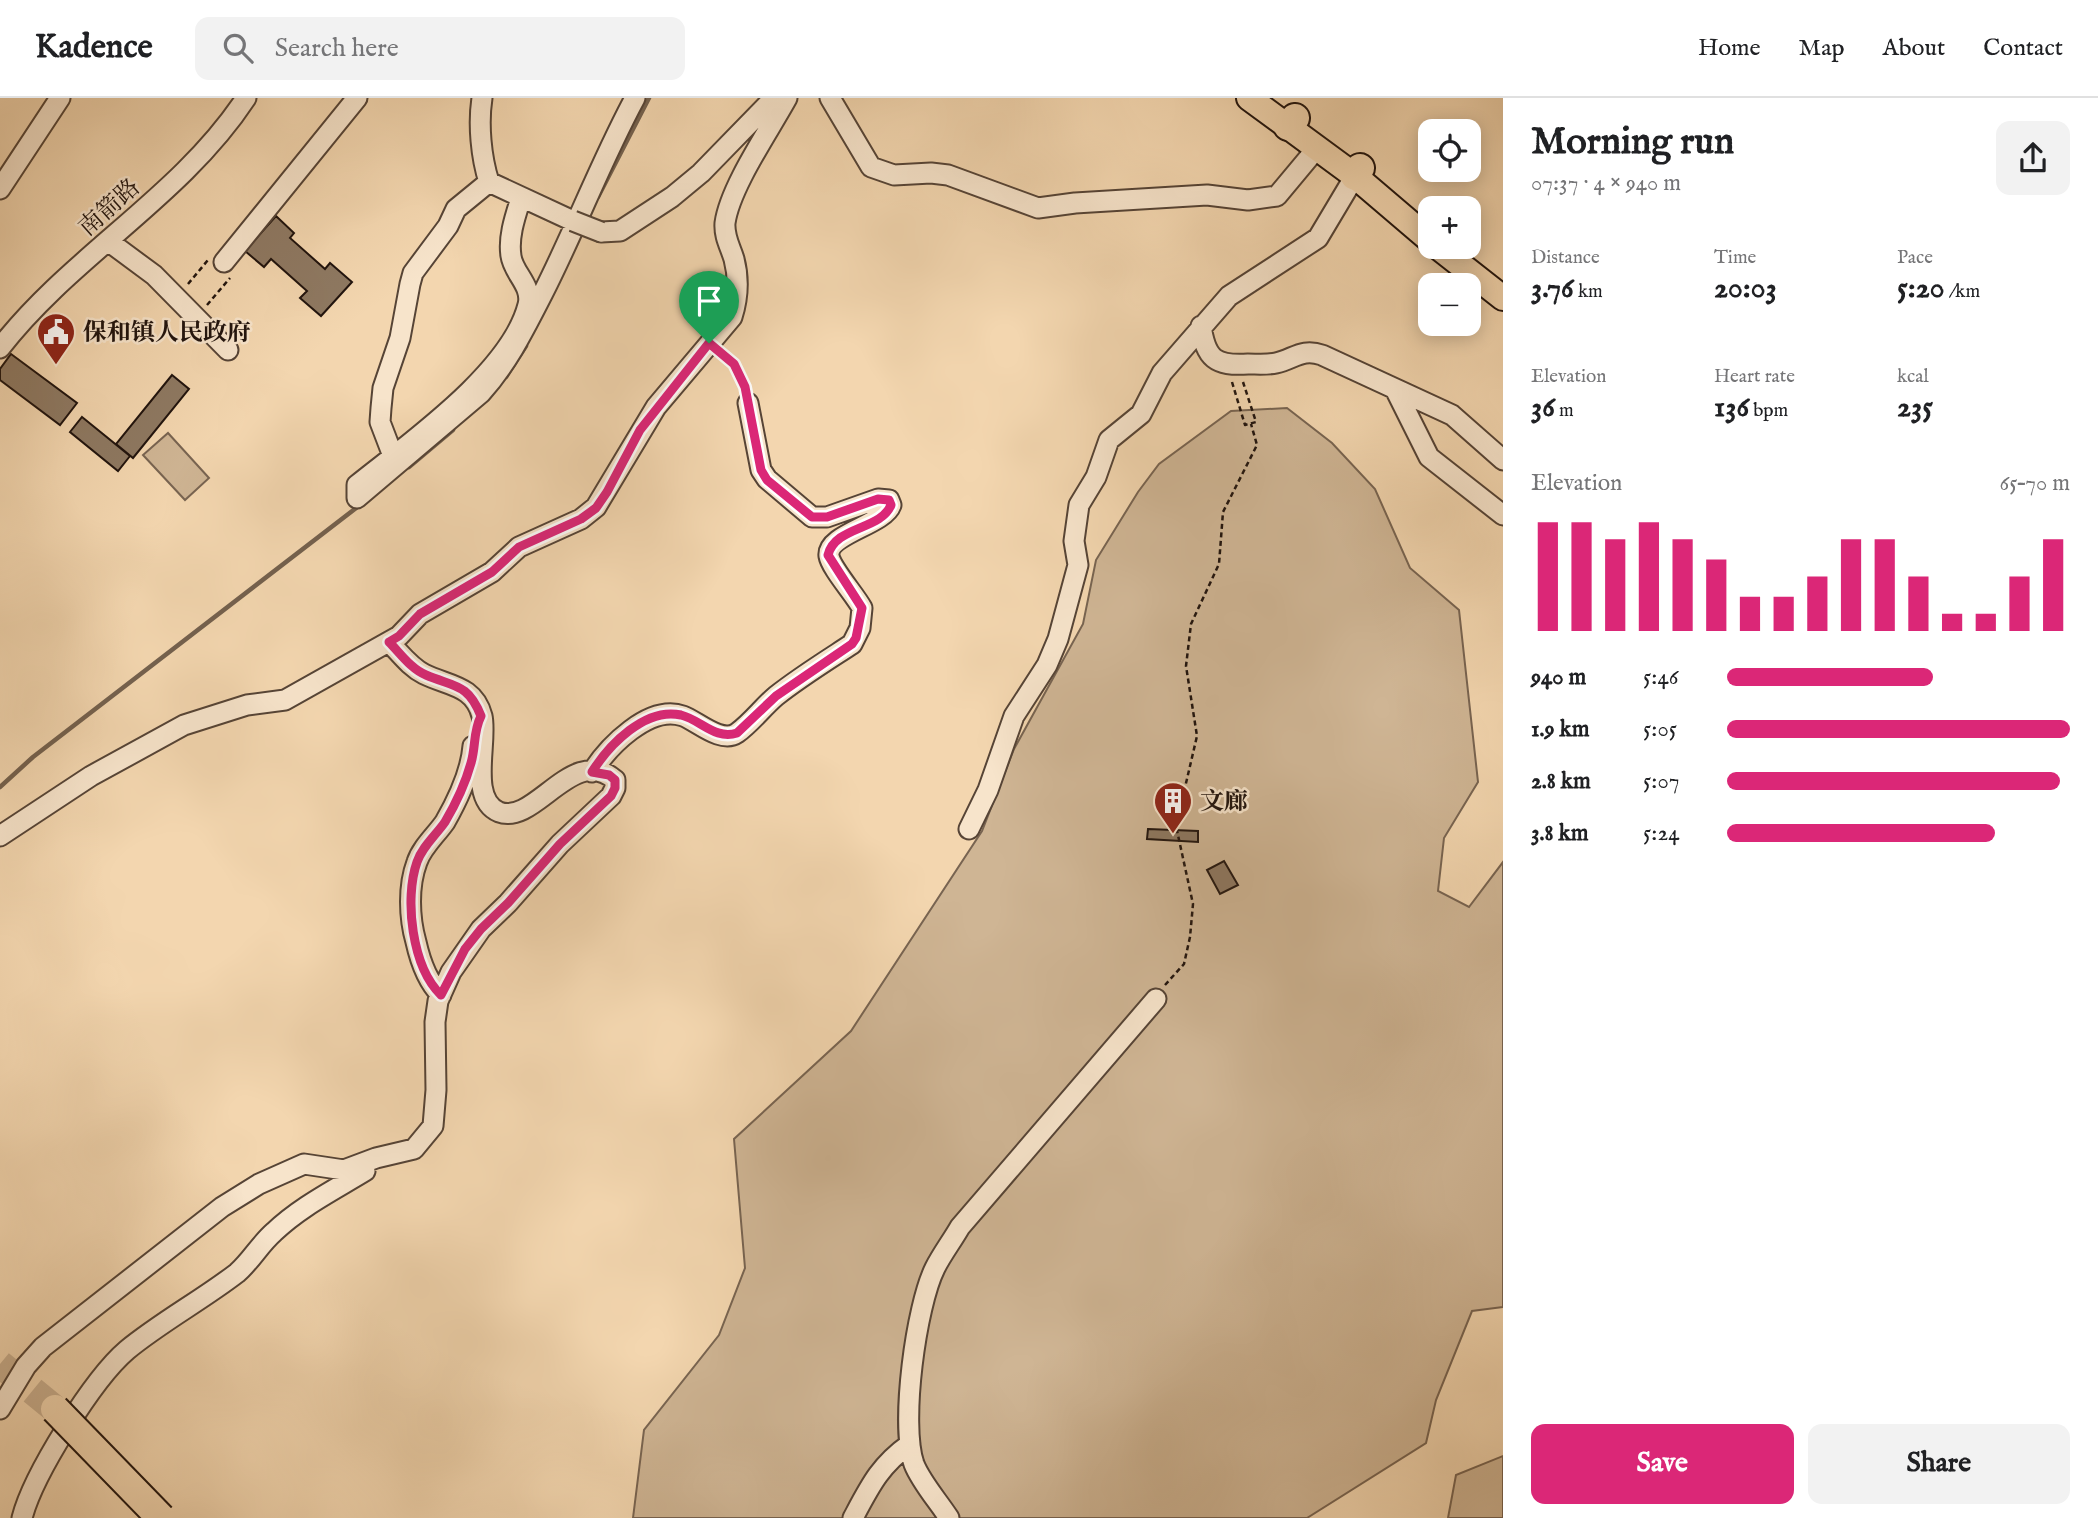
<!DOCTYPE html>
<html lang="en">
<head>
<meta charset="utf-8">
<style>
	body { margin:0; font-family:"IM FELL English","Noto Serif SC",serif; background:#f2f2f2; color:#202124; height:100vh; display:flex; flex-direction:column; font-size:26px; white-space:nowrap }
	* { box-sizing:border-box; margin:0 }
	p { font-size:23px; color:#757577 }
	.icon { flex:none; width:38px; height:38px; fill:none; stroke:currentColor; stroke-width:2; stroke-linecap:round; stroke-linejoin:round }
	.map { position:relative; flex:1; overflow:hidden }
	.sheet { display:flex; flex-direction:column; background:#fff; width:595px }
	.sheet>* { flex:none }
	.controls { position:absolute; left:1418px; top:21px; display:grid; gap:14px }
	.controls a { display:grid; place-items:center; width:63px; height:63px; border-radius:14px; background:#fff; box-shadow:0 4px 18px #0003; font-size:35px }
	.pin { position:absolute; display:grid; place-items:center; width:60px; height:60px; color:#fff; margin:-72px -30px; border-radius:50% 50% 50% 0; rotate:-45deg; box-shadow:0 0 7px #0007 }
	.pin .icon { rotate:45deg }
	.round { display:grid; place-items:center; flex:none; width:74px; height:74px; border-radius:14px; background:#f2f2f2 }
	.summary { display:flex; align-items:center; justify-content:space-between; height:119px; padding:0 28px }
	h1 { font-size:38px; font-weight:700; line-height:52px }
	.stats { display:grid; grid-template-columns:repeat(3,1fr); gap:10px; height:119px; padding:7px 28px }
	.stats div { display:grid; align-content:center }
	.stats b { font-size:30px; font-weight:700 }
	.stats small { font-size:19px; font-weight:400 }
	.stats p { font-size:19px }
	.chart { height:196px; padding:14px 28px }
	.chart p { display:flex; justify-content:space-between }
	.chart svg { width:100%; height:126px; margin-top:7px; stroke:#db2777; stroke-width:6 }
	.cta { display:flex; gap:14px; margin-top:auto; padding:14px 28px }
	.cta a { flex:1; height:80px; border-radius:14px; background:#db2777; color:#fff; font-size:28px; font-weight:700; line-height:80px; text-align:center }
	.cta a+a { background:#f2f2f2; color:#202124 }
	ul { padding:0 28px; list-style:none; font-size:23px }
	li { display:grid; grid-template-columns:112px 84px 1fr; align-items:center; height:52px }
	li i { height:18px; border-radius:9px; background:#db2777 }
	header { display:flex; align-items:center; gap:42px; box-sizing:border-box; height:98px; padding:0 35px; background:#fff; border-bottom:2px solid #e0e0e0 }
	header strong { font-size:33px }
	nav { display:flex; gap:38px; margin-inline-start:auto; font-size:24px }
	.search { width:490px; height:63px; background:#f2f2f2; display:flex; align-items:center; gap:18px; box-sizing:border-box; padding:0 24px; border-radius:14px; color:#757577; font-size:26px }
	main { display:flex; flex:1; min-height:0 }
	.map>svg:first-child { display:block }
</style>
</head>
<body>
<header>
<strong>Kadence</strong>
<div class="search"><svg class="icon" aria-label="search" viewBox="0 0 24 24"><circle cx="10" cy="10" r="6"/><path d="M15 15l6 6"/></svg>Search here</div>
<nav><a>Home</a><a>Map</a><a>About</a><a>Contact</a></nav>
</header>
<main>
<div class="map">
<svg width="1503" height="1420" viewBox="0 0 1503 1420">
	<rect width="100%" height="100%" fill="#f3d6af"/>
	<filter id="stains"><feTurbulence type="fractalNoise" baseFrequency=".00286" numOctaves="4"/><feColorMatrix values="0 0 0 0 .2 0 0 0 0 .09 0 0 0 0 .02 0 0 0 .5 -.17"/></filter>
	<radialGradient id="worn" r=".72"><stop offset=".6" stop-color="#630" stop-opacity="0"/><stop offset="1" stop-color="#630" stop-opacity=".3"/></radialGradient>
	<path fill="#cfb594" stroke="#786451" stroke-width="2" d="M1287,310L1332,345L1375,391L1410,470L1459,512L1478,684L1444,740L1438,793L1469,809L1503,764V1209L1472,1213L1436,1302L1426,1345L1307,1420H633L644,1332L719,1237L745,1170L734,1041L851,933L982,733L1014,651L1083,526L1096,462L1138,394L1159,366L1231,313Z
		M168,335L209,380L185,402L143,357Z
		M1503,1358V1420H1448L1456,1377Z"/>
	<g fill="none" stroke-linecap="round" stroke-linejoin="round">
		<path stroke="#74614e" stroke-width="4.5" d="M598,99L649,0
			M506,279L526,248
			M409,369L453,332
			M0,689L33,659L360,407"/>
	</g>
	<path fill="#8e7962" stroke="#21140e" stroke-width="2" d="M276,118L294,135L290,140L325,171L330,165L352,184L321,218L300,200L307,193L271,161L264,169L245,153Z
		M11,256L77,305L60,327L0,282V271Z
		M172,277L189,291L133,360L116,346Z
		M82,319L130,358L118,373L70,334Z
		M1148,731L1198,733V744L1147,741Z
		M1224,763L1238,787L1220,796L1207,772Z"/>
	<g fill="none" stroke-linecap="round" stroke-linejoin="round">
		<path stroke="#c9af8f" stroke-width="28" stroke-dasharray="28 14" stroke-linecap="butt" d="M0,1266L55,1311"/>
		<defs>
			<path id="minor" d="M482,0C478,26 481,59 489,84L573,123
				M830,0L871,69L894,77L931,75L948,77L1038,110L1075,105L1207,97L1248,102L1277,98L1317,50
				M0,91L60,0
				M521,100C515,119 508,139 511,158C513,175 533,188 528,207C511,274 409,345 357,387V400L481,295C508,265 525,230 543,195C576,130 601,63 635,0
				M601,134L620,133L672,99L701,75L774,0
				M108,143L154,177L228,252
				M224,164L357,0
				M1201,228C1206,261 1215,268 1248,266C1257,266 1267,267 1276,265C1294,261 1302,250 1322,257L1452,317L1503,362
				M0,250C71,158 181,99 246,0
				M1396,293L1429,359L1503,417
				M393,358L380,324L381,310L383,290L400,240L410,186L413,175L448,128L456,111L489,84
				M592,674C608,649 649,606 683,618C697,623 721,646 737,635C751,625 763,609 776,598C800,579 826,563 852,546L860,530L862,510C855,497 831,470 829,458C826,436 884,427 891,407L889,402L878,401L827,419H812L767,381L761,372L748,305
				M969,731L988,692L1014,618L1047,567L1058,541L1078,467L1074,443L1079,407L1096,379L1109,342L1141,316L1162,275L1229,198L1318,140L1355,78
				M0,738L91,678L184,627L247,607L285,602L399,538L420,516L492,474L519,449L581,421L596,409L656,309L732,219C738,200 739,180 734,161C730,148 724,139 725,125C730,89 769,33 787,0
				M441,897C428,884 420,862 416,844C409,819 408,788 417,764C422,749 436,737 445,724C457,703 471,673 473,648
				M0,1311L26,1268L43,1249L222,1109L259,1086L304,1066L344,1072L376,1060L414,1051L433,1028L436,992L435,924L438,903L451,874L481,831L508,805L560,746L611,698L615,690V682C573,645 535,728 499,714C468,701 488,643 482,618C474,587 448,588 424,576C410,569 400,555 389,544
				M22,1420C33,1377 93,1281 127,1252C161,1224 202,1202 237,1175C251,1163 260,1146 274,1134C300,1109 334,1092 365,1073
				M853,1420C870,1388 880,1367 910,1346
				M949,1420C938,1403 921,1384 914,1366C900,1326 916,1208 935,1170C942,1156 952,1143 960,1129L1156,901"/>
			<path id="major" d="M1249,0L1355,78L1430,142
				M1438,149L1503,200"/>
			<path id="highway" d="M1288,28L1295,20
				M1355,78L1360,70"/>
		</defs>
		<use href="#minor" stroke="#564436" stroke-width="23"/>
		<use href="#major" stroke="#21140e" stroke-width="28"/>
		<use href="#highway" stroke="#21140e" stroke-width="32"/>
		<path stroke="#21140e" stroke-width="2.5" stroke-dasharray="5 3.5" stroke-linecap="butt" d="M188,186L208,162
			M207,207L230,180
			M722,257L734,266L745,291
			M1232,284L1245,327L1256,324L1243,284
			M1165,887L1184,866L1190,839L1193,806L1176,728L1197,638L1186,568L1191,526L1219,466L1223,414L1257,347L1251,326"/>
		<use href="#minor" stroke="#f7e4cb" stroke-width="19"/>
		<use href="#major" stroke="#f3d6af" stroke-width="24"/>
		<use href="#highway" stroke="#f3d6af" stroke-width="28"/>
		<defs>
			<path id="minor-bridge" d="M573,123L601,134"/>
			<path id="highway-bridge" d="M55,1311L161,1420"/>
		</defs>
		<use href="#minor-bridge" stroke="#564436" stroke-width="23" stroke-linecap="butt"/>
		<use href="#highway-bridge" stroke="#21140e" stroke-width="32" stroke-linecap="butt"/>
		<use href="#minor-bridge" stroke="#f7e4cb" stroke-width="19"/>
		<use href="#highway-bridge" stroke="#f3d6af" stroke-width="28"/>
	</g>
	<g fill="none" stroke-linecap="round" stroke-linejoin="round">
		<defs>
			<path id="route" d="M709,245L734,266L745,289L761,372L767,382L812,419H827L878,401L889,402L891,407C881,432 835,428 828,457L862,510L856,540L852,546L776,598L737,635C715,642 701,622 681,617C645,609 609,647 592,674L609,677L615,682V690L611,698L560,746L508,805L481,831L465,851L441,897C412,869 404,801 417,764C422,749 436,737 445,724C455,707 466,683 471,665C476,648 473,634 481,618C468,585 454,589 426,577C411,571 400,555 389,544L399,538L420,516L492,474L519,449L581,421L596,410L607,394L640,332Z"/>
		</defs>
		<use href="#route" stroke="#fff" stroke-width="14"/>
		<use href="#route" stroke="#db2777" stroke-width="9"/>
	</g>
	<defs>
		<symbol id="civic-pin" viewBox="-11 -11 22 30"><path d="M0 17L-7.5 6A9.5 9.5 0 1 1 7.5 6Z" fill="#8f2418" stroke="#f7e4cb"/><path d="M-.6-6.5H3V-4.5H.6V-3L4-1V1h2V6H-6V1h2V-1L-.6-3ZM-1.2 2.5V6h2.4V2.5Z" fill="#fff"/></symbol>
		<symbol id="building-pin" viewBox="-11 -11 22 30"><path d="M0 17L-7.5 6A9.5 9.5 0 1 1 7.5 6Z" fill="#8f2418" stroke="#f7e4cb"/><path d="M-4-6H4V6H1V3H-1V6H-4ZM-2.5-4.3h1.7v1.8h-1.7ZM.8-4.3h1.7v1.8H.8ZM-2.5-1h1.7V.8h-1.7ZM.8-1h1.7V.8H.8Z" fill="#fff"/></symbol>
	</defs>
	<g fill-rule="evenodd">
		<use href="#civic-pin" x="34" y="212" width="44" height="60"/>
		<use href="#building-pin" x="1151" y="681" width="44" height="60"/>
	</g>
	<g text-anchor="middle" stroke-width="5" stroke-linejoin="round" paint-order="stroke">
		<g font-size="24" fill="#21140e" stroke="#f7e4cb">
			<text transform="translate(109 109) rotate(-42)" y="8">南箭路</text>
		</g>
		<g font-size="24" font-weight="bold" fill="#21140e" stroke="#f7e4cb" text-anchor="start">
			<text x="83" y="242">保和镇人民政府</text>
			<text x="1200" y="711">文廊</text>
		</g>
	</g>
	<rect width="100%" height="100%" filter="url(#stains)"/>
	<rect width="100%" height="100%" fill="url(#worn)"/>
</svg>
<div class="controls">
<a><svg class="icon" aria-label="locate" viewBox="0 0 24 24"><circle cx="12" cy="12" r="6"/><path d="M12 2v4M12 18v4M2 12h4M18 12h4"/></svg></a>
<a>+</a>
<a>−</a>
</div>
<div class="pin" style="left:709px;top:245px;background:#1e9e55"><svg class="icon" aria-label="arrive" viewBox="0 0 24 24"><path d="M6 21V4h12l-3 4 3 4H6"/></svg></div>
</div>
<section class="sheet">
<div class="summary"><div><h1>Morning run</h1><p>07:37 · 4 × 940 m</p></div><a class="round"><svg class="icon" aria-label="share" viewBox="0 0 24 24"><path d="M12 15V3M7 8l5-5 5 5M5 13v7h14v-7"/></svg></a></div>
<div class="stats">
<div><p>Distance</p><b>3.76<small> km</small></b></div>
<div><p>Time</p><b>20:03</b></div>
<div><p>Pace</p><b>5:20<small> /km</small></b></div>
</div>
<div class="stats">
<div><p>Elevation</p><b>36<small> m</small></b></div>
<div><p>Heart rate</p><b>136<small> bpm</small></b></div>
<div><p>kcal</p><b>235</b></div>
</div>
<div class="chart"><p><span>Elevation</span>65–70 m</p>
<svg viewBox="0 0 160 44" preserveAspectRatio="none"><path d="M5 44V6M15 44V6M25 44V12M35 44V6M45 44V12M55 44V19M65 44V32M75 44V32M85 44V25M95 44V12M105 44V12M115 44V25M125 44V38M135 44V38M145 44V25M155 44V12"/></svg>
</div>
<ul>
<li><b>940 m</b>5:46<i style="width:60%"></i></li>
<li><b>1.9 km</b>5:05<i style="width:100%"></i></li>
<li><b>2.8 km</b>5:07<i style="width:97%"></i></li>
<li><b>3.8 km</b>5:24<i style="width:78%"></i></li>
</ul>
<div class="cta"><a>Save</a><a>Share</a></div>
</section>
</main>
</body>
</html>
